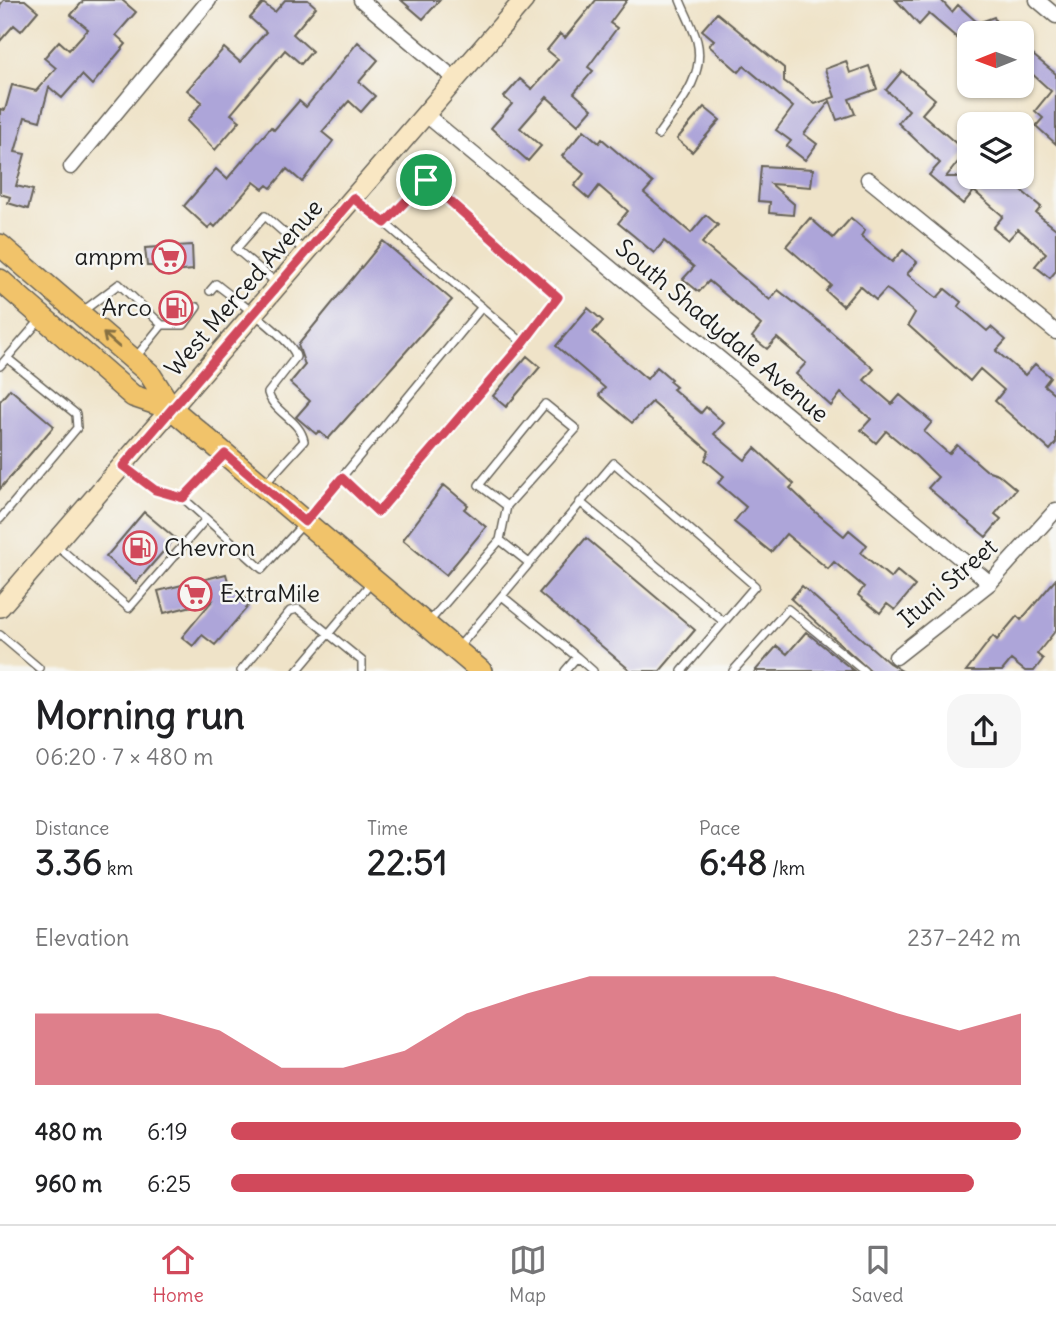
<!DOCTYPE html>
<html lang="en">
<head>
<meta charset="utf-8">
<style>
	body { margin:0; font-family:Delius,sans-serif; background:#f6f6f6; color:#202124; height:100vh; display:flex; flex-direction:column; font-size:26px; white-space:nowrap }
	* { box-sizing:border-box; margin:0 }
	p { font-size:23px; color:#757577 }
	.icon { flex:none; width:38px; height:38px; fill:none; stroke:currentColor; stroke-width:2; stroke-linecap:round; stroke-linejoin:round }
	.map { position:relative; height:671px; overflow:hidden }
	.sheet { display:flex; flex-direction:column; background:#fff; flex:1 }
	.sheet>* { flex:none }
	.needle { width:46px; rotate:269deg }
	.controls { position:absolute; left:957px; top:21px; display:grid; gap:14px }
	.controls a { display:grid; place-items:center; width:77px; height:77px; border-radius:14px; background:#fff; box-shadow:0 2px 5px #0004; font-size:35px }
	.pin { position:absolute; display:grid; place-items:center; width:60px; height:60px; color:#fff; margin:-30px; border:4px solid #fff; border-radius:50%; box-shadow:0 2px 7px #0007 }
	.round { display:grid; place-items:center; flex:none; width:74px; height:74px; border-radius:21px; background:#f6f6f6 }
	.headline { display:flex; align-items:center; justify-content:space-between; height:119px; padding:0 35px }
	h1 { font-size:38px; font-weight:700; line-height:52px }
	.metrics { display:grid; grid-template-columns:repeat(3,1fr); gap:10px; height:119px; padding:7px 35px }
	.metrics div { display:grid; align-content:center }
	.metrics b { font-size:35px; font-weight:700 }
	.metrics small { font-size:19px; font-weight:400 }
	.metrics p { font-size:19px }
	.chart { height:196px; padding:14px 35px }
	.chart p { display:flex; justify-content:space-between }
	.chart svg { width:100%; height:126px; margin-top:7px; fill:#d1495b; opacity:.7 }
	ul { padding:0 35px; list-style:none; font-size:23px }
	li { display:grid; grid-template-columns:112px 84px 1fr; align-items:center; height:52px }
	li i { height:18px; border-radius:9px; background:#d1495b }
	.tab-bar { display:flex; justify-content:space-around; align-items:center; height:98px; border-top:2px solid #e0e0e0; background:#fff; font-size:19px; color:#757577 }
	.tab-bar a { display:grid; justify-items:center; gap:4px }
	.tab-bar .active { color:#d1495b }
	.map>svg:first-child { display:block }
</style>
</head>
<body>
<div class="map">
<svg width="1056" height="671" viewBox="0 0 1056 671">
	<rect width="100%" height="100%" fill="#f6f6f2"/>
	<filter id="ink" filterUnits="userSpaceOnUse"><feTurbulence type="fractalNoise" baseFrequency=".0143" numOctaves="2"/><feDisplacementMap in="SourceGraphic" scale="14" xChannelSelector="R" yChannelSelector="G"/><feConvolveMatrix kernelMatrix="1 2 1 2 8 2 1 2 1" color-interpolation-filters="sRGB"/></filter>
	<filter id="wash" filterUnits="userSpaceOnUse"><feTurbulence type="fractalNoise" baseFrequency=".00686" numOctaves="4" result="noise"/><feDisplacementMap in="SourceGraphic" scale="28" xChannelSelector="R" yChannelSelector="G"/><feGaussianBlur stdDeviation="1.57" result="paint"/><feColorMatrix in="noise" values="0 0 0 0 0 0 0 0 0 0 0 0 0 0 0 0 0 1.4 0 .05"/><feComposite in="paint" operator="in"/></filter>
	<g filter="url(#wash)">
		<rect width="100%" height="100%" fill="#efe3c8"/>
		<g id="blocks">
			<path fill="#ada5d9" d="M4,0H25L38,11L21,31L14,25L0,41V5Z
				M84,0H122L136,12L116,35L126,44L92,85L82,75L62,98L49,87L40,121L25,117L15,152L25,154L16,186L33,190L28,209L8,203L10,197L0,194V109L5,110L12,85L36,91L56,68L44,58L59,41L69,50L88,29L71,15Z
				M285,0H308L316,7L293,34L312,51L301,64L285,50L231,114L240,121L215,150L187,121L202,102L187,90L224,48L240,62L266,32L250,18L263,3L275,12Z
				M401,0H440L423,19Z
				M596,0H627L610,23L617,28L588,67L593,71L574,93L592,109L578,125L547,97L520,128L541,146L528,161L491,128L512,104L504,97L520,79L532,89L558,59L547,50L560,34L565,38Z
				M896,0H941L952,12L958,5L978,23L994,17L1000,33H970V49L929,14L919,25Z
				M717,13L784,68V81L815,104L835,97L825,69L846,61L850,73L869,66L877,89L849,99L855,114L837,120L830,101L804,134L817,144L805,160L787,146L791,141L776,130L793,107L744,66L739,72L709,46L714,40L702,30Z
				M358,42L378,60L359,82L375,96L361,112L349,101L322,132L333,141L302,182L287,169L271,188L267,185L263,189L254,182L215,227L212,224L208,228L184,206L216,169L227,179L271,127L274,130L299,101L306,107Z
				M1022,46L1056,74V144L1036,126L1043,118L1035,111L1051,91L1030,72L1022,82Z
				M902,71L935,99L922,114L966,152L946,177H1012L1020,184L1017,187L1041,207L1036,213L1056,229V271L1050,278L1035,266L1046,253L1018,229L1008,240L993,228L1003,216L974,191L963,204L929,175L940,163L898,123L909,110L886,90Z
				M704,107L720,120L692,152L677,139Z
				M584,130L599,143L602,139L653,183L644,193L691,233L706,215L718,225L702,243L770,300L778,290L827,328L874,369L864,380L892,404L900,395L932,422L924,432L949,454L957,445L986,470L998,474L1016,489L995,514L1001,519L986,537L928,488L938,477L916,456L886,431L876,443L861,430L871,419L841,393L831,406L796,374L806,363L777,338L767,349L752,337L761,325L709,281L699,292L683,279L694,267L664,241L654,253L634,236L618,223L628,211L599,186L589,199L574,186L584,174L562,156Z
				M761,166L813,169L811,187L771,184L794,204L793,215L769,213L770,202L758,201Z
				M810,218L833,238L851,218L865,230L861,236L892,262L903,250L917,262L907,274L937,298L945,289L961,302L958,306L987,331L991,327L1006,340L996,351L1025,375L1035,364L1050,377L1044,385L1056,395V443L1050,450L995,401L1004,390L980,369L970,381L908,325L915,313L891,292L886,289L876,300L860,286L843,306L826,291L831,285L786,246Z
				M383,241L452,300L328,439L319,431L316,434L296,417L310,401L290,383L305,365L298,345Z
				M192,245L193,270L159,273L158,266H147L145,248Z
				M588,308L603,321L593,332L613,350L647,379L657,367L671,379L669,381L676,387L673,389L701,413L706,407L724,423L714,434L745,460L755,448L794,484L790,488L813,510L844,536L849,530L867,545L861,553L891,578L897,571L915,586L895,610L887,604L880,613L858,595L864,587L834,562L828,569L786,534L771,552L734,522L746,507L718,483L724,476L705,460L709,451L652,402L632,423L599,395L605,388L556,346Z
				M527,356L540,367L506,407L493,396Z
				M10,389L54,426L0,489V401Z
				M444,485L468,505L464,509L486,527L446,575L403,540Z
				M144,512L175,538L136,583L106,557Z
				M586,538L695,630L660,671H631L539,593Z
				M226,574L229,585L251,603L215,645L202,635L193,646L182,637L212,601L164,613L158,591Z
				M1056,579V630L1037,654L1043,659L1034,671H1025L1011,660L1002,671H966L993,636L997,640L1017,616L1021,620Z
				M802,586L889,663L902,671H870L791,599Z
				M806,632L854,671H755L777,646L787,654Z"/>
		</g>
	</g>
	<g filter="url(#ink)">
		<use href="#blocks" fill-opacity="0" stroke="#666258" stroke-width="2"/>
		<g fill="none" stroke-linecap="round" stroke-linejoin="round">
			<defs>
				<path id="lane" d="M658,135C677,107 706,77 697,41C693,27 685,13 680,0
					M354,199L385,223L426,180L558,297L523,343L385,223
					M278,284L236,249L265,216L306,252
					M210,291L216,284C233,298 294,340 296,357L268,393C274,413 300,420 304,441L264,485
					M83,311L119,284L162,325H184L197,307
					M136,357L162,325
					M0,366L41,319
					M223,456L183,498L262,569L305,522L482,307
					M123,465L155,490L183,498
					M342,478L378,512L523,343
					M580,502L724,622
					M507,506L479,485L545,404L576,429L507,506L500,540L529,563
					M0,519L77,428L76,414L7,358
					M57,546L129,608L206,519
					M502,596L577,657L565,671
					M429,622L500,540
					M0,635L39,668
					M457,649L614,463L755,586L682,671
					M577,657L593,671
					M241,671L290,611L298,609L362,661V671
					M297,671L371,583
					M733,671L788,609L864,671"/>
				<path id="street" d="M361,0L456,80
					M1037,0L1056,16
					M425,114L990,583
					M71,167L209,0
					M868,179L1056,332
					M896,657L990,583L1056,510"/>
				<path id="secondary" d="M0,607L524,0"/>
				<path id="primary" d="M0,245L149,373L172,409L481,671
					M0,280L133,396L172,409"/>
			</defs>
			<use href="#lane" stroke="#666258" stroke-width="10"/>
			<use href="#street" stroke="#666258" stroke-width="17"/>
			<use href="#secondary" stroke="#666258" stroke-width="22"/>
			<use href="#primary" stroke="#666258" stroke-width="24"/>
			<use href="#lane" stroke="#fff" stroke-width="7"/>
			<use href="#street" stroke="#fff" stroke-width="14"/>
			<use href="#secondary" stroke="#f9e7c3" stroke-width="19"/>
			<use href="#primary" stroke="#f1c36a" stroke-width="21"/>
		</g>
		<defs><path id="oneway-shaft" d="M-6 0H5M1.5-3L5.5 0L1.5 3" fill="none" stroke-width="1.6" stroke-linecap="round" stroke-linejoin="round" transform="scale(1.75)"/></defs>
		<use stroke="#867043" href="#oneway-shaft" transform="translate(111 340) rotate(-139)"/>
	</g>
	<g fill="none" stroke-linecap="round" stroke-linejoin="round" filter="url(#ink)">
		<defs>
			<path id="route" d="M426,180L558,297L523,343L378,512L342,478L305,522L225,454L183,498L155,490L123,466L353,198L385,223Z"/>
		</defs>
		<use href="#route" stroke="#fff" stroke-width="14"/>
		<use href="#route" stroke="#d1495b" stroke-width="9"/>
	</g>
	<defs>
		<symbol id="supermarket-ring" viewBox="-11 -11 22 22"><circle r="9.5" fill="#f6f6f2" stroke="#d1495b" stroke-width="1.5"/><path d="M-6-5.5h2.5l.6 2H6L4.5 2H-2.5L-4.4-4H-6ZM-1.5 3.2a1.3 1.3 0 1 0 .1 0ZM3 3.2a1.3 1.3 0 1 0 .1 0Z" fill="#d1495b"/></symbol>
		<symbol id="fuel-ring" viewBox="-11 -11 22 22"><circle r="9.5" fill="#f6f6f2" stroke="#d1495b" stroke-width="1.5"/><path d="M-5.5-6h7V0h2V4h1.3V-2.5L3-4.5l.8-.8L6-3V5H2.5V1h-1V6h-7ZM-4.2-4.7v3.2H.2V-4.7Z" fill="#d1495b"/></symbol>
	</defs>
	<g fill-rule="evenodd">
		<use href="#supermarket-ring" x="150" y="238" width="38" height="38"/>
		<use href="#fuel-ring" x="157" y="289" width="38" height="38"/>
		<use href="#fuel-ring" x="121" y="529" width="38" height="38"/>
		<use href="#supermarket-ring" x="176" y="575" width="38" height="38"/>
	</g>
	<g text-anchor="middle" stroke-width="5" stroke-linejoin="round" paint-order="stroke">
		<g font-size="24" fill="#1c1c1c" stroke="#f6f6f2" text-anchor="end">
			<text x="144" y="265">ampm</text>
			<text x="152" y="316">Arco</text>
			<text x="164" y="556" text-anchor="start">Chevron</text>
			<text x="220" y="602" text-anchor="start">ExtraMile</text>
		</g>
		<g font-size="24" fill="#1c1c1c" stroke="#f6f6f2">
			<text transform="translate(244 288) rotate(-49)" y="8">West Merced Avenue</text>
			<text transform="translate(722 331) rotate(40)" y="8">South Shadydale Avenue</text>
			<text transform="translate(948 583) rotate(-41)" y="8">Ituni Street</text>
		</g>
	</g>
</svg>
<div class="controls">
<a><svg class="needle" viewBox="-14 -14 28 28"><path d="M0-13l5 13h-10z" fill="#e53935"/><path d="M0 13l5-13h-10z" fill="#757577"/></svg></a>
<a><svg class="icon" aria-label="layers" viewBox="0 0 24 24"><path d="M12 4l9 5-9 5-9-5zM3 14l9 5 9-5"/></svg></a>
</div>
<div class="pin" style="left:426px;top:180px;background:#1e9e55"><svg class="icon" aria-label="arrive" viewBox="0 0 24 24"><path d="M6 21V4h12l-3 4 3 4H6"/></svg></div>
</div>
<section class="sheet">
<div class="headline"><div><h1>Morning run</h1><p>06:20 · 7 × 480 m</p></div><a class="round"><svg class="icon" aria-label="share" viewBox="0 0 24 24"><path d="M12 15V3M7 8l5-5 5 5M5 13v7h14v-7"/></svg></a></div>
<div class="metrics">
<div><p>Distance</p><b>3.36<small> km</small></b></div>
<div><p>Time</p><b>22:51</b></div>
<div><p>Pace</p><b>6:48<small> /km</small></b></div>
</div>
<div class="chart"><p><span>Elevation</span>237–242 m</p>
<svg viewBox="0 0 160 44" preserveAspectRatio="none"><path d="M0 44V19L10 19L20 19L30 25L40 38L50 38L60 32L70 19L80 12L90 6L100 6L110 6L120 6L130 12L140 19L150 25L160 19V44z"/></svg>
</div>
<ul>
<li><b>480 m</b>6:19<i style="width:100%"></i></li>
<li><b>960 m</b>6:25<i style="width:94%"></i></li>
</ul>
</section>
<nav class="tab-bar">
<a class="active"><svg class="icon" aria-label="home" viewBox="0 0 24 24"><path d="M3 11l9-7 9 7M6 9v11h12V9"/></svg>Home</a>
<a><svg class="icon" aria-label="map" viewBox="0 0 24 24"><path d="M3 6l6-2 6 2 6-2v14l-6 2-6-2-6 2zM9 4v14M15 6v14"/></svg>Map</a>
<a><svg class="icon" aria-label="saved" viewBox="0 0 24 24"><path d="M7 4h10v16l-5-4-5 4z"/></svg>Saved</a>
</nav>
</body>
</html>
